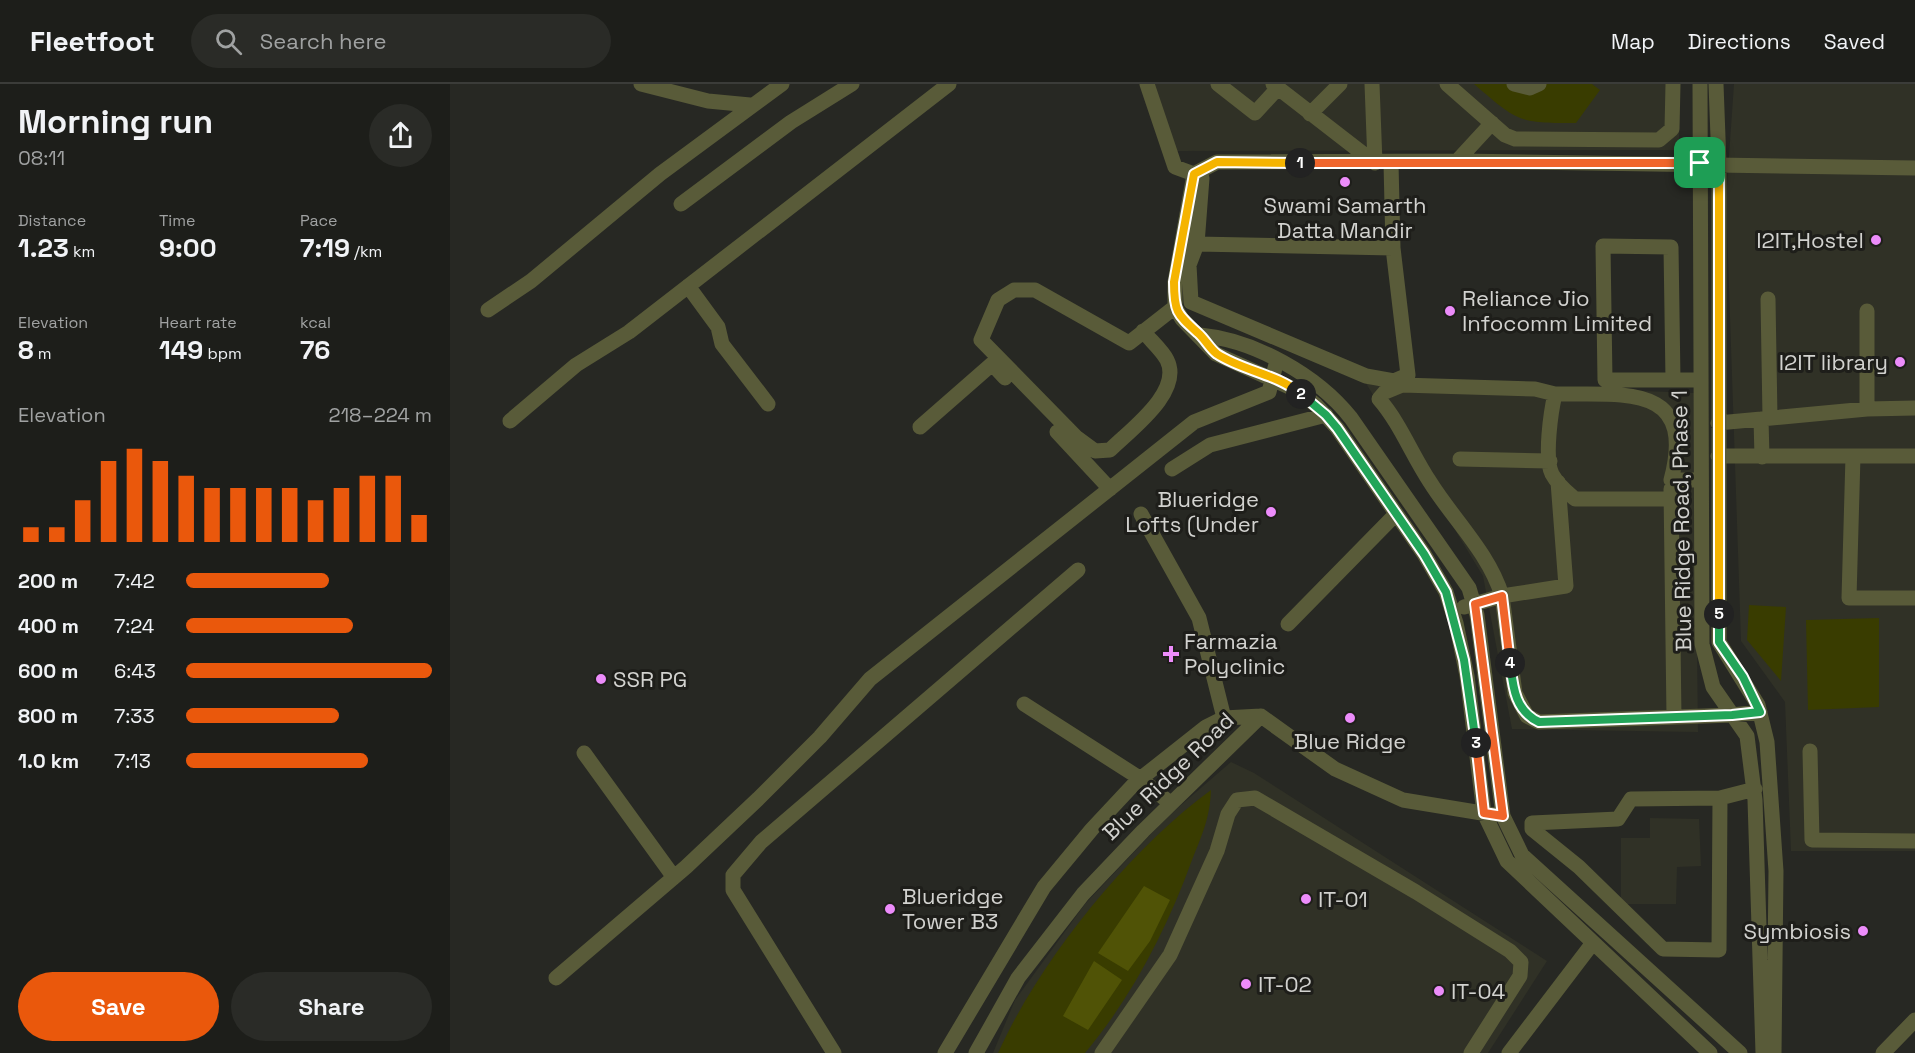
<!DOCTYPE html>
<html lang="en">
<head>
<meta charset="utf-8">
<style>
	body { margin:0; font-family:"Space Grotesk",sans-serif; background:#2a2b27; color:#f1f3f6; height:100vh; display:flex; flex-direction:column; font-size:22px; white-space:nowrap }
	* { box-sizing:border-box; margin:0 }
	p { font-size:20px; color:#a0a2a2 }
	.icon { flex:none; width:33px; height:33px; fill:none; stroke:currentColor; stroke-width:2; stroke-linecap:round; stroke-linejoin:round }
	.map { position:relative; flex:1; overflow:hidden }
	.side { display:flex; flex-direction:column; background:#1d1e1a; width:450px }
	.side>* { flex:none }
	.pin { position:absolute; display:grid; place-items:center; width:51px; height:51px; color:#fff; margin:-26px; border-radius:12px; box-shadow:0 3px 9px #0006 }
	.km { position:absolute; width:30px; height:30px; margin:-15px; border-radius:50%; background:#222; color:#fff; font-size:16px; line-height:30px; text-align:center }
	.round { display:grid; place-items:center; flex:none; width:63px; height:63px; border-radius:32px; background:#2a2b27 }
	.headline { display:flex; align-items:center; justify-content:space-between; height:102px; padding:0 18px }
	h1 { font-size:33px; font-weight:600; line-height:45px }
	.stats { display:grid; grid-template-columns:repeat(3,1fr); gap:9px; height:102px; padding:6px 18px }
	.stats div { display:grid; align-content:center }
	.stats b { font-size:26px; font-weight:600 }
	.stats small { font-size:16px; font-weight:400 }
	.stats p { font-size:16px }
	.chart { height:168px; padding:12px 18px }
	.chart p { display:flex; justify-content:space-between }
	.chart svg { width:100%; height:108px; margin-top:6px; stroke:#ea580c; stroke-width:6 }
	.cta { display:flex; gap:12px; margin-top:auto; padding:12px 18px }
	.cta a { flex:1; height:69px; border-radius:36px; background:#ea580c; color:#fff; font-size:24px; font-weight:600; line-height:69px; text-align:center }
	.cta a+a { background:#2a2b27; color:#f1f3f6 }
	ul { padding:0 18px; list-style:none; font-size:20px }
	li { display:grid; grid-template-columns:96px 72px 1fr; align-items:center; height:45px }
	li i { height:15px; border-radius:8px; background:#ea580c }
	header { display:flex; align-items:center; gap:36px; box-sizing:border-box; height:84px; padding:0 30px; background:#1d1e1a; border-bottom:2px solid #3b3c39 }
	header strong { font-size:28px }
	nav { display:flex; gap:33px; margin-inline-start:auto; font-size:21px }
	.search { width:420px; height:54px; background:#2a2b27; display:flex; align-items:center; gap:15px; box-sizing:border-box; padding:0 21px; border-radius:33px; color:#a0a2a2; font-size:22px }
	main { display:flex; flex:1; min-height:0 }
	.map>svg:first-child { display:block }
</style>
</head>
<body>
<header>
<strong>Fleetfoot</strong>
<div class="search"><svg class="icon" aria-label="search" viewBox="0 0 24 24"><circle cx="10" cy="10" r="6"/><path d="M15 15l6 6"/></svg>Search here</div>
<nav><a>Map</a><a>Directions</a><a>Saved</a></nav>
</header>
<main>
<section class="side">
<div class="headline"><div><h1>Morning run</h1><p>08:11</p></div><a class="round"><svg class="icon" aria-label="share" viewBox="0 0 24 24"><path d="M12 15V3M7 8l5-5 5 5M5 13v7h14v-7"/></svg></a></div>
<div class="stats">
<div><p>Distance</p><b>1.23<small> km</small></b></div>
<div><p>Time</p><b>9:00</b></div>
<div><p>Pace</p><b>7:19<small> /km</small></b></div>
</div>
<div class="stats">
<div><p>Elevation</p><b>8<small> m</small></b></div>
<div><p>Heart rate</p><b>149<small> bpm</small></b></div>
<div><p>kcal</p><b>76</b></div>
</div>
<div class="chart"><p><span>Elevation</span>218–224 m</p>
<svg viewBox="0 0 160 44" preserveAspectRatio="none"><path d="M5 44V38M15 44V38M25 44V27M35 44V11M45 44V6M55 44V11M65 44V17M75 44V22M85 44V22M95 44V22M105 44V22M115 44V27M125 44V22M135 44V17M145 44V17M155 44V33"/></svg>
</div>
<ul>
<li><b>200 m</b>7:42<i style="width:58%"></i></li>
<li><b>400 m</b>7:24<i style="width:68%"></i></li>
<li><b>600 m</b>6:43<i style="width:100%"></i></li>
<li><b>800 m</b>7:33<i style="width:62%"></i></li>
<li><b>1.0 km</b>7:13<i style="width:74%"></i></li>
</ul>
<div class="cta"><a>Save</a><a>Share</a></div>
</section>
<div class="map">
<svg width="1465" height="969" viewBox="0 0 1465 969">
	<rect width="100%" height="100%" fill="#272823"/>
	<path fill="#303126" d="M702,0H1229V66L724,67Z
		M1284,0H1465V767H1341L1335,618L1291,557L1276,115Z
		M914,296L1244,309L1248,648L1062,645L1033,492Z
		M781,678L804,689L1097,877L1038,969H543L565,916L635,820L716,734Z
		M1200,734L1249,735L1251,782L1227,783L1226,820H1171V754H1200Z"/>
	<path fill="#393c00" d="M1024,0H1142L1150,6L1126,39C1068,39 1068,38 1024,0Z
		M1299,521L1336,523L1331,597L1297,556Z
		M1429,534V623L1358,626L1356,536Z
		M761,706C760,734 752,751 742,776C717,845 682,913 635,969H548C590,876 679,766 761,706Z"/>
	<path fill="#505306" d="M694,802L720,816L700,857L678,887L648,869Z
		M644,877L672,896L638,946L613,932Z"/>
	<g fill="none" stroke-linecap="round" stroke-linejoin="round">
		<path stroke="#595b39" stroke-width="15" d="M191,0L258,17L300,21
			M697,0L725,83L744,90L767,78L1007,77L1465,84
			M768,0L805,29L828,4
			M823,0L925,79
			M922,0L925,79
			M997,0L1055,51L1065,55L1209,56L1222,45L1223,0
			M1064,0L1080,4L1089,0
			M1250,0L1252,560L1263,603L1297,652L1305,716L1313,969
			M1266,0L1269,80V558L1308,621L1317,658L1326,787L1324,969
			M860,30L890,0
			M1007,77L1042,39
			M941,79L943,164L958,291L944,297L916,292L741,218L739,181L747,160L943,164
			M744,90L725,198V223L732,235L766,270L848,307L866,321L887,344L974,470L996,508L1006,539L1017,592L1034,729L1057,777L1260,969
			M231,120L341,38L402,0
			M747,160L752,94
			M238,202L268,243L272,260L318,320
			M1318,215L1320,334
			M38,226L81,197L210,90L332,0
			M693,247C700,256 712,266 717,276C733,308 680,346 660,366L645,367L626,353L531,256L548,216L564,206H585L679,259L725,223
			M750,251C804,256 867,291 901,334L1019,504L1027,531L1053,732L1072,771L1290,969
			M1223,296L1221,163L1153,162L1155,296H1251
			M1105,310L1085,305L952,301L935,308L929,315C950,339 962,371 980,398C1003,435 1039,469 1052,512L1116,502L1108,398
			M1417,325L1465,324
			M1311,335L1312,373
			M60,337L126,281L179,248L499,0
			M1268,339L1417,325V227
			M470,343L542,280L555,294
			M607,348L660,405
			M1268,372H1465
			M1403,372L1399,514H1465
			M1010,375L1100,377
			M722,385L760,361L876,331
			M1221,405L1224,633
			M1221,415H1125C1116,407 1108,401 1102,390C1094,374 1101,327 1105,310C1173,311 1247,298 1221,396H1251
			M691,430L749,534L774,634
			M1014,523L1052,512L1065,609L1077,632L1089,638L1282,631L1310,628
			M838,540L946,430
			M574,620L691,695L720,719
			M811,632L885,685L953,716L1044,731
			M1360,667L1362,756L1465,757
			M134,669L223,792
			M1270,714L1269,866L1213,865L1129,783L1082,745V739L1168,735L1181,715L1270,714L1305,705
			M106,894L236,783L308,715L370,653L420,595L744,338L819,308L827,276
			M384,969L283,806V791L311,758L628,486
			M495,969L594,803L642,745L685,699L756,643L774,634L811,632
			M526,969L568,894L633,810L693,747L811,632
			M652,969L720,871L767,767L778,730L787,716L805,714L966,808L1060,867L1071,878L1070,892L1021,969
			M1059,969L1142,860
			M1433,969L1465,936"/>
	</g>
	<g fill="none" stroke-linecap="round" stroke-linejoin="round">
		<defs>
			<path id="split-1" d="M850,79H1250"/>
			<path id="split-2" d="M850,79L767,78L744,90L724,198C724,228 727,230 748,249C755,255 760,265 767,270C793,287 827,290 851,310"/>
			<path id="split-3" d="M851,310L876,331L887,344L974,470L996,508L1014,576L1026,659"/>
			<path id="split-4" d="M1026,659L1034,729L1053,732L1025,520L1052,512L1060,579"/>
			<path id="split-5" d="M1060,579C1063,603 1065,627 1089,638L1282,631L1310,628L1293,593L1269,558V530"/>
			<path id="split-6" d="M1250,79L1269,80V530"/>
		</defs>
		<use href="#split-1" stroke="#fff" stroke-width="12"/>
		<use href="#split-2" stroke="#fff" stroke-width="12"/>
		<use href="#split-3" stroke="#fff" stroke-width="12"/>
		<use href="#split-4" stroke="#fff" stroke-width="12"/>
		<use href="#split-5" stroke="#fff" stroke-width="12"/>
		<use href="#split-6" stroke="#fff" stroke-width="12"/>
		<use href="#split-1" stroke="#f0652b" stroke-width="8"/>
		<use href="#split-2" stroke="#f5b400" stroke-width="8"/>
		<use href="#split-3" stroke="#22a559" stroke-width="8"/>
		<use href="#split-4" stroke="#f0652b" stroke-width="8"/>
		<use href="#split-5" stroke="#22a559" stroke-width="8"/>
		<use href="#split-6" stroke="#f5b400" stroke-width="8"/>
	</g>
	<g fill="#ec8cfa" stroke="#1e1e1a" stroke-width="2">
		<circle cx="895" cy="98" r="6"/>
		<circle cx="1426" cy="156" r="6"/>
		<circle cx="1000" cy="227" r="6"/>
		<circle cx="1450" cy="278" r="6"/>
		<circle cx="821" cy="428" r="6"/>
		<path d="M718 561h6v6h6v6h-6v6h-6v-6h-6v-6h6z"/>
		<circle cx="151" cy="595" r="6"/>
		<circle cx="900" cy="634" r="6"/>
		<circle cx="856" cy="815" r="6"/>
		<circle cx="440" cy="825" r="6"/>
		<circle cx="1413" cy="847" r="6"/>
		<circle cx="796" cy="900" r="6"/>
		<circle cx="989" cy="907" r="6"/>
	</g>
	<g text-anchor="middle" stroke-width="6" stroke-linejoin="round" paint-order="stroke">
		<g font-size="22" fill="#d2d2cf" stroke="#1e1e1a" text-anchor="start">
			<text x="895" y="129" text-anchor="middle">Swami Samarth<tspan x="895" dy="25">Datta Mandir</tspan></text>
			<text x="1414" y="164" text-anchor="end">I2IT,Hostel</text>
			<text x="1012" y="222">Reliance Jio<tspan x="1012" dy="25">Infocomm Limited</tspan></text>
			<text x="1438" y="286" text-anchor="end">I2IT library</text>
			<text x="809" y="423" text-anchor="end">Blueridge<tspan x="809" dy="25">Lofts (Under</tspan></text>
			<text x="734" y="565">Farmazia<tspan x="734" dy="25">Polyclinic</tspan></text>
			<text x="163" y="603">SSR PG</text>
			<text x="900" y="665" text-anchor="middle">Blue Ridge</text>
			<text x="452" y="820">Blueridge<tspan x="452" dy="25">Tower B3</tspan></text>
			<text x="868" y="823">IT-01</text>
			<text x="1401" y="855" text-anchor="end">Symbiosis</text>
			<text x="808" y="908">IT-02</text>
			<text x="1001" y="915">IT-04</text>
		</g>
		<g font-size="22" fill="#d2d2cf" stroke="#1e1e1a">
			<text transform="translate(1231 437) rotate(-91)" y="8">Blue Ridge Road, Phase 1</text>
			<text transform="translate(718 692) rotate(-44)" y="8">Blue Ridge Road</text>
		</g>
	</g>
</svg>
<div class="pin" style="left:1250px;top:79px;background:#1e9e55"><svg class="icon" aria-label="arrive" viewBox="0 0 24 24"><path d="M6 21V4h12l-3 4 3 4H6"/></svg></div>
<b class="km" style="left:850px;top:79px">1</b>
<b class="km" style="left:851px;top:310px">2</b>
<b class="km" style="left:1026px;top:659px">3</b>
<b class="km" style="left:1060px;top:579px">4</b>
<b class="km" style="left:1269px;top:530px">5</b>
</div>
</main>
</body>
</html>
